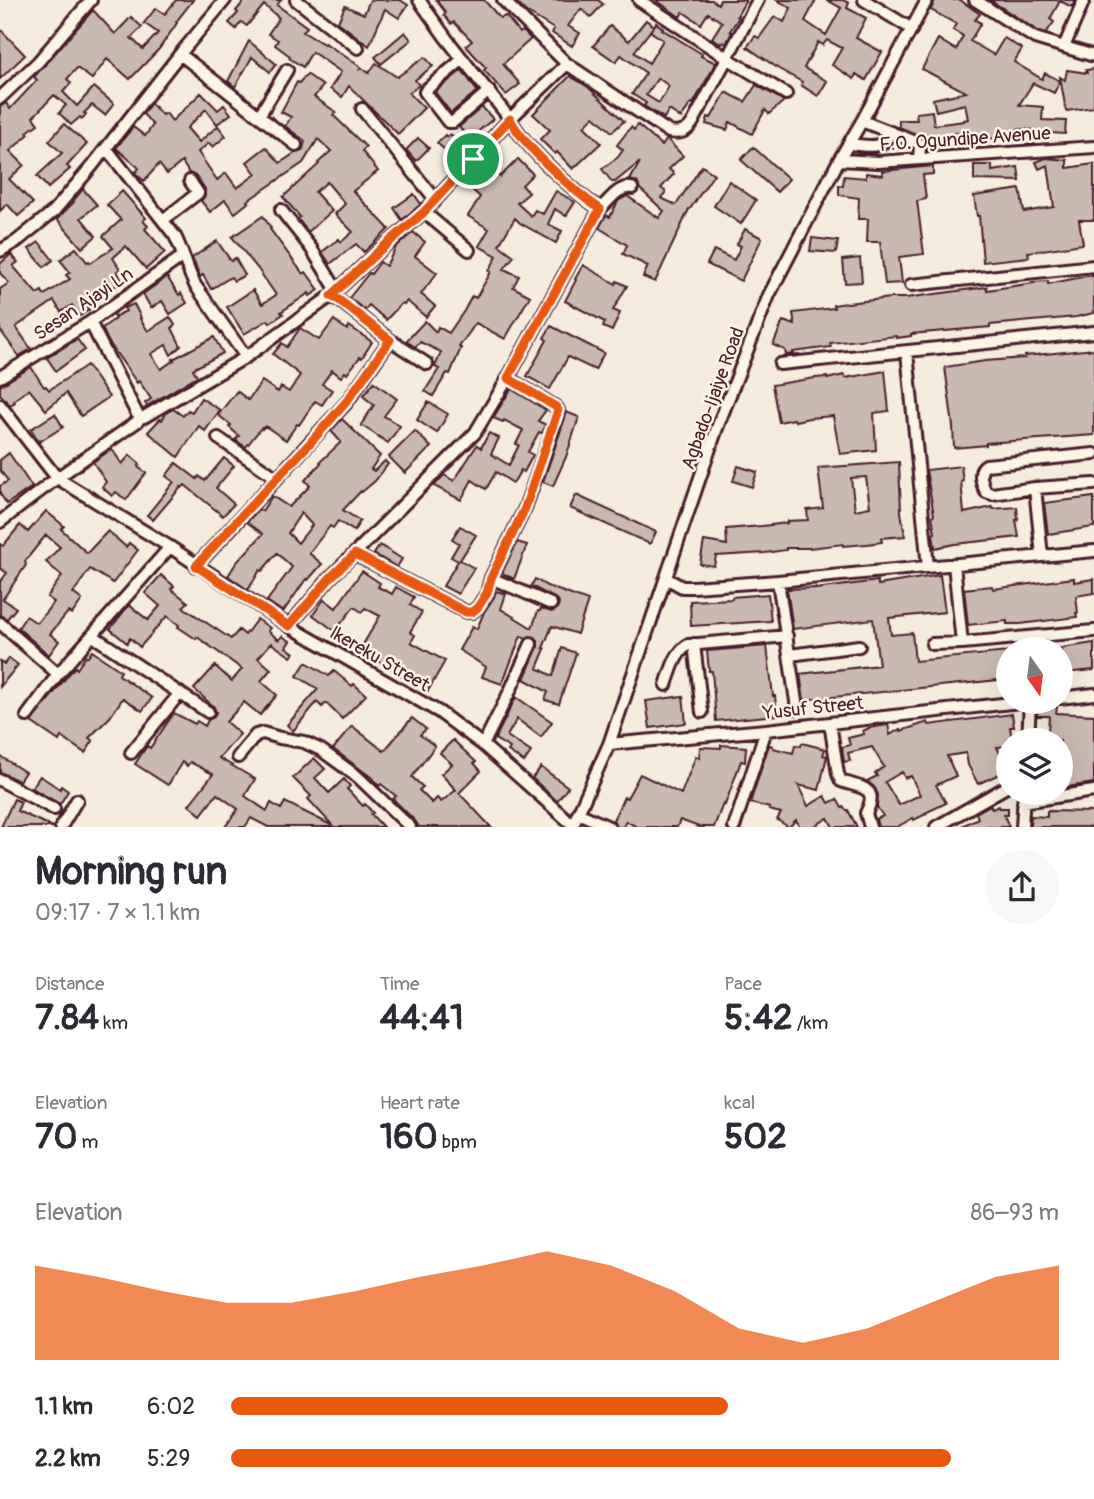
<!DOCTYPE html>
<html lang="en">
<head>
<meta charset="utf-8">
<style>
	body { margin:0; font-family:Pangolin,sans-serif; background:#f7f7f7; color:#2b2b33; height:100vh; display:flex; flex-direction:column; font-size:26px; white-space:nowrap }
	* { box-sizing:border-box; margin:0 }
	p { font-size:23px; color:#7c7c81 }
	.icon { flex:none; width:38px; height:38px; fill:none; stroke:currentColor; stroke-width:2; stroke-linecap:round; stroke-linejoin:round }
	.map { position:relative; height:827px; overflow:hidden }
	.drawer { display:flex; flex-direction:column; background:#fff; flex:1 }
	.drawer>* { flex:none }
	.needle { width:46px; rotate:166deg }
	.tools { position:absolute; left:996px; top:637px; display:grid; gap:14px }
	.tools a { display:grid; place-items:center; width:77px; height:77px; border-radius:50%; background:#fff; box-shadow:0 7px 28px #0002; font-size:35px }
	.pin { position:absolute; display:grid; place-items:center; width:60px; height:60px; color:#fff; margin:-30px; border:4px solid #fff; border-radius:50%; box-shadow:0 2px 7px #0007 }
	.round { display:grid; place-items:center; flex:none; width:74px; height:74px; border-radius:37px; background:#f7f7f7 }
	.head { display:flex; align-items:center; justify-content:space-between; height:119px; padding:0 35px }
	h1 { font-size:38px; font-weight:800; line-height:52px }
	.metrics { display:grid; grid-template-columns:repeat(3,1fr); gap:10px; height:119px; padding:7px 35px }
	.metrics div { display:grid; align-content:center }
	.metrics b { font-size:35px; font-weight:800 }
	.metrics small { font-size:19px; font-weight:400 }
	.metrics p { font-size:19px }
	.chart { height:196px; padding:14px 35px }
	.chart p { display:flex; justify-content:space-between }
	.chart svg { width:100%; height:126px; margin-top:7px; fill:#ea580c; opacity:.7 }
	ul { padding:0 35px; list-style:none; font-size:23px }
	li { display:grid; grid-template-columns:112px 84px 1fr; align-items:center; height:52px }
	li i { height:18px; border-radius:9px; background:#ea580c }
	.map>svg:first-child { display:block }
</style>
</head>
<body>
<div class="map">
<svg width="1094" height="827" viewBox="0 0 1094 827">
	<rect width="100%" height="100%" fill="#f5ecde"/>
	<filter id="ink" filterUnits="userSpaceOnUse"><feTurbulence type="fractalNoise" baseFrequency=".0143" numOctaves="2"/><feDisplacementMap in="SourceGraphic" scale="14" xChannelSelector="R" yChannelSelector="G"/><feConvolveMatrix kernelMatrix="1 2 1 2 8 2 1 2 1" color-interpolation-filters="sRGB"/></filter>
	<g filter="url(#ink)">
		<path fill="#cab9b1" stroke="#4a1f2b" stroke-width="2" fill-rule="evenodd" d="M176,0H193L176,22L177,23L159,49L130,79L107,59L92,79L77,68L67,79L71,83L63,92L77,106L94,87L114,104L105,115L92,105L84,113L86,114L82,119L80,117L71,125L59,113L66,105L54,95L33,117L38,124L27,132L29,134L10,151L24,165L9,179L33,203L18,216L7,204L0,211V107L6,103L10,109L37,80L34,77L93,10L115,34L131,17L142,27L131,38L143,49L158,33L144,23L156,8L165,14Z
			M245,0H281L277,5L307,27L303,32L324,44L325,43L361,67L360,69L362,68L369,73L376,63L397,77L425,57L433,66L415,80L419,85L409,93L424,108L398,134L349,86L342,97L330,89L341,72L312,52L303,67L289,58L290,56L275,45L278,40L268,34L279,18L264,5L247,26L241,22L236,29L229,23L238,13L236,11Z
			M370,0H400L408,5L399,18L385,9L369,46L338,22L345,6L364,14Z
			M436,0H484L500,18L506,16L520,33L523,31L531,39L503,64L520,84L506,95L484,70L486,68L466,46L472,41L454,22L451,24L444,15L446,13Z
			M514,0H598L603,4L591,17L581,9L568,26L580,33L572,46L552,33L554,29L525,11Z
			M656,0H712L718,4L720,0H746L737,16L739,17L730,31L732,32L726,44L723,42L722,44L712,38L722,22L708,13L701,24L683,12L680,17Z
			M777,0H816L805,21L826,35L841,8L827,0H843L849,3L847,8L866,18L856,38L882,52L866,80L856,74L854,79L832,65L842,48L827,40L823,45L818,42L804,68L827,81L818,96L801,85L802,82L779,69L747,47L755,36L759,38L775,16L784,22L791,8Z
			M935,0H960L980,14L975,20L981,23L970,41L994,55L1004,38L1022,49L1014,62L1042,79L1045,73L1060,81L1054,93L1033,83L1019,105L1043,107L1042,120L1066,121L1065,134L1035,132V130L1018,129L1017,139L998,137V139L980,137L968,139L966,132L943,135L945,148L928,149L926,134H916L899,127V120H917L916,113L932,111L934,125L964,121V120L968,119L965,104L936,111L933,99L966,92L922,69L938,39L956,50L963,36L953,30L956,24L931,10Z
			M990,0H1075L1072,7L1060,1L1050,19L1054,22L1046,33L1038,31Z
			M646,20L654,26L634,52L649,63L663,40L650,31L656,23L663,28L662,29L702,54L701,56L716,63L693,104L691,103L681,118L669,110L664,118L644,106L646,103L632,94L646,73L621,55L616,62L593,46L610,26L629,41ZM658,78L669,86L659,103L646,95Z
			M0,29L25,55L0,79Z
			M405,32L411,40L381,64L375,57Z
			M249,41L276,64L270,72L252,57L235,87L228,81Z
			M1094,69V107L1066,111L1060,77L1065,80L1067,70L1087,73L1086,70Z
			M462,70L477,91L451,113L435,92Z
			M307,74L323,86L314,97L336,112L333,115L366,147L362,151L378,171L353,191L389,229L364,252L356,244L330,264L322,252L339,239L341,242L353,232L335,214L345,204L327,182L315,192L332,211L308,232L298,219L300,217L283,197L319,164L318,163L331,151L318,139L303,163L247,201L249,202L235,213L225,200L210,212L201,201L205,196V189L197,177L189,173L182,162L167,174L159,164L144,181L135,173L139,168L116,148L133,127L145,136L153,125L143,114L151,103L162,115L166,113L172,121L201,93L218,110L224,105L231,114L217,124L206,109L187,128L199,142L218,126L226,136L213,147L209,143L198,152L217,180L226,173L237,188L256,174L247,162L266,147L280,163L295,153L300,152L303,149L305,141L285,126L291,117L281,112L297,82L299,83Z
			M570,76L588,87L624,121L612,132L594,116L584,126L601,143L573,169L557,152L555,154L540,139L550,130L533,114Z
			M756,85L784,101L769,114L765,110L752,134L730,122L727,130L706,124L708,117L711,118L726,92L745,102Z
			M482,107L493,119L469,139L459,127Z
			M64,124L87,144L67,166L70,169L48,188L37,176L62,153L49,141Z
			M638,125L662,146L667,139L683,156L669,169L674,174L661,188L666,192L661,198L676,205L702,166L714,174L690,209H689L655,282L643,277L648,266L623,254L627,245L599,228L606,215L610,217L618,201L627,196L659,218L664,211L640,189L637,182L630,180L640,162L615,182H612L602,169L618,157L623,150L617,145L631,127L634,130Z
			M450,134L462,146L459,148L462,151L455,159L437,143L445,135L447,137Z
			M418,138L429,148L416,161L406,150Z
			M753,147L789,179L777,192L741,160Z
			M1046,158L1067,160V168L1094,164V220H1079L1083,244L1028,252L1029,257L983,262L979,216H977L974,196L1020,189L1024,212L1054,207L1048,165L1039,169L1036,162Z
			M518,159L533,174L522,185L529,193L517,203L531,216L535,210L543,214L556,191L575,202L566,216L555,209L548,224L562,231L556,243L520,223L515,218L499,245L514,256L504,269L519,276L513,287L530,296L505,339L476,323L459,347L461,348L450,374L447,373L433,396L425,391L439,369L435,367L441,352L420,342L415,347L406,341L425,321L436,332L438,327L449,333L464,311L472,296L476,298L491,272L489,271L497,256L479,246L489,229L468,216L480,197L464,182L482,161L500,177Z
			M974,165H992V171L1018,167L1020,181L974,180Z
			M933,166V174L923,175L926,199L917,201L924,254L899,257L902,283L885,284L880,242H867L868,219H858L859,198L839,195V185L843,186L844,176L866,178V173L883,175L882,171Z
			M729,181L756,200L741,224L714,206Z
			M83,189L97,205L81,218L96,236L82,248L57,219L74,202L73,201Z
			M122,191L146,218L143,221L148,226L145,229L165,252L146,269L126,246L113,258L120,269L117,271L122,281L87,307L89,310L80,316L72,305L61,312L54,301L16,327L31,349L19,356L0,330V289L9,283L0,273V264L11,254L18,262L13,266L37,294L42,291L44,295L70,279L66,275L70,272L60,260L76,248L87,262L89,261L90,263L113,248L103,236L121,220L107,205Z
			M414,194L421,204L402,220L394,208Z
			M263,216L271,228L270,229L303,274L306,272L319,290L310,296L309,293L281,312L283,314L270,323L268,320L244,334L227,307L253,290L262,304L276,295L258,269L232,237Z
			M745,229L762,238L741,281L707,264L714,250L734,260L741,246L737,244Z
			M413,232L425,242L415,256L437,273L421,294L435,306L426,317L407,301L404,304L402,303L386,320L369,305L365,310L349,298L369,273L371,274L380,262L386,266L396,247Z
			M812,238L838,241L836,253L810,251Z
			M217,241L231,261L235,258L245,275L234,281L231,277L211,289L203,275L200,277L199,274L192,258Z
			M39,242L53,260L44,267L29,249Z
			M860,258L862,282L845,283L843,260Z
			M583,265L616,284L617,281L627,286L613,310L620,313L612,331L603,327L605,322L565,301L576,280L575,279Z
			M1087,276H1094V313L1076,317L990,325V327L911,334V336L896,338V336L830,343L831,347L793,352L794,354L786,355L785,350L773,345L783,321L795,325L793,313L834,308L833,305L847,303L891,298H906L987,287V290L1034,283L1033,282L1048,281V284Z
			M167,277L179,295L181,293L187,303L170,314L162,301L151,308L143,294Z
			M134,304L141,318L140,319L148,331L170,317L175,325L172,328L181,346L171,355L166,345L151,354L161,369L174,360L173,359L214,337L223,353L193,369L197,376L147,406L145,403L151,399L139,381L137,383L108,341L102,328L115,319L114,317L126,311L124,308Z
			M334,320L347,330L349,326L372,342L362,358L360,357L347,374L345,372L341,377L332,370L322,384L332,390L322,405L315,401L299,425L297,424L286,440L265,426L262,429L261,428L246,447L235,440L239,436L229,427L231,425L218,415L237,391L248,400L262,381L278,392L281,387L289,392L300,375L273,354L282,343L287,347L300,328L319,340Z
			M551,326L604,353L595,370L568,357L550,389L527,376L547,340L544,338Z
			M77,339L85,350L56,371L47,358Z
			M1094,349V435L986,443V445L954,448L953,426L945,367L985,361L1025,358V356Z
			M87,365L109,397L81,416L66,393L46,410L29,389L14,400L15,402L10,405L0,394V386L31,367L44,387L46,386L49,390Z
			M885,371L889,411L874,413L876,450L840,454L833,416L809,418L795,421L794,419L779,422L772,385L815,378L827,377V379L844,375L845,378Z
			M374,382L397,399L384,416L400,426L388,443L361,425L374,405L363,396Z
			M511,389L546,410L538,421L546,425L542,433L539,432L528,452L533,455L524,472L521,470L513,483L496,472L486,489L472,480L461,500L434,486L444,475L454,481L477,445L481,448L489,433L499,438L491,454L509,465L519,445L516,444L523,430L504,420L503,422L493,418Z
			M201,398L220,410L205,431L199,426L178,457L148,432L160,419L162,420L166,413L173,409L183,416L188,410L192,412Z
			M428,402L448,414L437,433L417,420Z
			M566,412L579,417L566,457L553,486L543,482L565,418Z
			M55,414L63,427L39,442L31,429Z
			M342,419L380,456L371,469L374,471L385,461L388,464L375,481L362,492L361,491L343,510L360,521L354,531L338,521L333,528L330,526L309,553L322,564L308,580L306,579L283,612L267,601L292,567L277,553L262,571L260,570L248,590L228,576L236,563L263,534L247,522L259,509L262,511L272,496L289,507L310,486L305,480L321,463L320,462L341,442L331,431ZM301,513L312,525L298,543L288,533Z
			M415,431L431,447L405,473L389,457Z
			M112,449L122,464L130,455L140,464L138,467L146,473L126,500L116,492L112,496L102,487L106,482L93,462Z
			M9,453L32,487L7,504L0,494V486L8,481L0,470V460Z
			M224,458L234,466L216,488L234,504L223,516L185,485L182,488L181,487L153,520L147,515L174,482L166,476L176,463L197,479L199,476L205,481Z
			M899,462L901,512L905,536L881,538L882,542L867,544L843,546V544L809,548H786V550L765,553L716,556L714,566L700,564L704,541L727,545L726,529L762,526L787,523V521L808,520L807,510L823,508L818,468ZM866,477L870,507L855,510L851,478Z
			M738,466L757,472L752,487L733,481Z
			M961,466L963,481H961L964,513L992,507L993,509L1017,507L1018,520H1016L1019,537L955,544L935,548L933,534L935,533L932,516L934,515L926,470Z
			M576,495L656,532L650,544L570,508Z
			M1094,497V527L1048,534L1044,503Z
			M46,511L64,526L61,529L87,553L108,531L126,547L129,543L138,550L113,583L90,569L73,593L82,600L72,614L68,612L50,634L59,641L49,655L18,628L26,616L37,623L54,602L47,597L62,576L46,562L60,547L46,535L25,561L26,565L3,599L16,608L7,619L0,615V582L7,573L0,568V544L3,546L20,525L28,532Z
			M460,526L476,535L460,560L474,568L458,594L443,586L458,561L451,557L459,543L452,539Z
			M517,542L527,545L514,579L502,573Z
			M380,545L402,559L397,567L374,554Z
			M362,571L380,583L378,587L392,594L396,587L414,597L410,605L422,612L410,632L415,635L411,642L445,661L428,691L395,672L396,671L378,661L379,658L361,648L380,616L365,608L362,612L354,607L335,631L313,615L324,599L336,608Z
			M161,575L174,586L171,589L188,602L183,607L231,639L239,630L245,635L257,619L270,628L268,631L279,640L282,636L290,641L286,647L294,653L291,657L271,643L258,658L271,669L261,681L277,695L260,715L244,702L226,722L240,734L219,758L255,779L245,796L267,811L271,803L281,809L285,802L333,826L308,799L311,796L293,778L314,758L325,769L315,778L329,793L344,779L350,786L347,789L363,806L365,804L373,813L371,814L383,827H268L251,818L245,827H225L238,809L217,794L201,815L189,805L213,774L190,762L187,766L182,762L168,785L135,764L147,746L150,748L174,713L195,724L197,721L205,726L208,720L214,717L216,712L214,707L194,689L215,666L232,681L242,669L197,637L196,639L178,627L179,625L167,616L140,647L130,638L127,643L110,629L129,605L148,620L160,606L145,593Z
			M940,575L945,612L889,618L891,635L912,633L915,661L1008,652V679L804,700L800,674L879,665L873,619L793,629L787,589L815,588V589L878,581V585Z
			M1074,578V582L1094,579V593L1076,596L1078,613H1076L1077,617L1020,624H1007V621L968,625L964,589L992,586L993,589Z
			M535,579L547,586L588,601L577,634L552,626L543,648L545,649L537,668L553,676L562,648L576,653L559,704L545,700L548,692L524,679L538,647V640L535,637L530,636L526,638L521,636L502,684L482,677L486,667L459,650L472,627L477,629L484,612L494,597L496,591L506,594L501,609L532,628L538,611H540L541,608L551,612L556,610L559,604L558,600L531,586Z
			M768,594L771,621L691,626L690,601L732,599V597Z
			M1094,643V670L1064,673L1061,648Z
			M767,646L773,696H775L777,715L716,721L712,671H709L707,651Z
			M92,651L121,671L119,675L152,698L142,711L123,698L110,717L89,738L93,741L85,753L61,737L59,741L31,722L73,669L75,667L77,669L86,656L88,657Z
			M9,658L18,665L0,687V661L4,664Z
			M306,662L329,676L334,671L352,686L354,684L366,695L342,719L326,703L322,707L317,702L293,731L287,725L318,689L297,676Z
			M683,696L686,723L650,728L646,701Z
			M516,697L552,722L541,737L517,719L507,736L531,752L524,762L508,751L510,748L495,739Z
			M1038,706L1057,707L1056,713L1094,715V783L1060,788V740H1036V732H1048L1049,716H1037Z
			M1012,714L1014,727H1010L1012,740H1008V746L997,747L1008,770L978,784L968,765L966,753L947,756L956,776L936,785L946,803L925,813L926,814L914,820L913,818L897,827H878L876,819L883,816L877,807L878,795L875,788L867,781L877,776L875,773L884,767L872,747L848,753L850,761L844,762L842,747L850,745L848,738L864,734L863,731L869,728L887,725L888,724L890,735L900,729L901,731L928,722L929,725ZM902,772L905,778L911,776L920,795L899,805L885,782Z
			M412,718L426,729L420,735L435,746L412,777L423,787L419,790L432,803L437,798L441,802L456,790L441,774L452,764L440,753L453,740L476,762L474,763L481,771L459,793L491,827H419L415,821L393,799L396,796L381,784L379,786L371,777L333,749L352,726L384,751Z
			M802,743L825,749L823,755L827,756L819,790L798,785L808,806L825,796L829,803L837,799L842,808L844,807L846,810H848L857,827H833L828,818L813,827H800L796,820L789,827L777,820L781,813L769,810L770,808L750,803L769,745L773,746V748L793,753L795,745L801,746Z
			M721,745L746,747L745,762L741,761L725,805L723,804L714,827H699L680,820L677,827H637L626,821L623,827H617L613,820L624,797L627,798L640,774L681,794L696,756L699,758L700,747L721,748Z
			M0,756L25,772L19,781L0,772Z
			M541,767L568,787L557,801L532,778Z
			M40,776L60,789L61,786L68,791L60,804L32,788Z
			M14,799L21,802L17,811L53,827H1Z
			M990,805L992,809L999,806L1000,808H1008V815H1004L1009,827H960L978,818L976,813Z
			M1047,811L1094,812V827H1030L1031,816L1047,817Z"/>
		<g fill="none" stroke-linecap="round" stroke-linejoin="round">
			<defs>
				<path id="minor" d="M296,0L358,48
					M503,0L567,64L669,132C680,134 687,132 693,122L758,0
					M639,0L727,58L786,94
					M864,0L912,29
					M975,0L1035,38L1094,56
					M1064,47L1084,0
					M180,54L296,145
					M463,59L427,89L425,92L448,122H453L489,91
					M0,98L38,62L91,0
					M362,109L435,199
					M259,116L287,70
					M862,121L918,143L920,147L919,159
					M849,144C865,145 884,152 890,132
					M106,148L175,236C183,252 187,269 195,285L246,357
					M839,160L878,162L1094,147
					M600,209C609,201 619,185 632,188
					M281,210L311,248L336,289
					M424,212L469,250
					M163,220L198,193L190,181
					M0,251L17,241L54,211L92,166L180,54L225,0
					M911,285L1094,266
					M331,296L339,300L390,340L427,364
					M90,322L137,414
					M907,352L928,567
					M780,364L1094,332
					M0,377L90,322L183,256
					M0,405L57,478L170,547L289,626L439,712L483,745L573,825
					M144,417L246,357L331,296L380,250L424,212L510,119L567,64
					M218,438L277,478
					M1094,454L986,465C977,470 982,485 986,492L992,494L1035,488L1094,484
					M1035,488L1042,556
					M0,522L57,478L138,421
					M355,554L466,612H472L478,607L487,593L491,578L525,508L558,415V410L556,407L508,378
					M954,564L962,643
					M196,566L347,402L390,340
					M491,578L551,604
					M666,578L682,587H693L778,581L1094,551
					M778,581L797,708
					M0,623L58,674
					M289,626L330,578L475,433L508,378L600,209C573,191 525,147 510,119L446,38L419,0
					M93,636L208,712
					M694,644L702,712
					M932,644L962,643L1094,631
					M790,655L859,646
					M666,685C671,671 675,653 688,645L787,636
					M1060,698L1094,694
					M27,716L58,674L170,547
					M830,723L838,774L841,781C860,788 880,786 866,813L870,827
					M1028,740L1030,702
					M609,744L766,730L1020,702
					M483,745L510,691L531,644
					M131,753L180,693
					M238,757L256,735L263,733L280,738L304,742L321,750L358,777L410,827
					M0,780L54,809
					M1023,802L1094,791
					M578,813L609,827
					M61,827L77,800
					M572,827L609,744L717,428L769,295L839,160L862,121L927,0
					M734,827L766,730
					M936,827L1008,786
					M1022,827L1024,793"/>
			</defs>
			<use href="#minor" stroke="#4a1f2b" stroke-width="16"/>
			<use href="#minor" stroke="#fcf5e5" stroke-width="10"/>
		</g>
	</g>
	<g fill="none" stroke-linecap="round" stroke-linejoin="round" filter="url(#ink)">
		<defs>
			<path id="route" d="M510,119C525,147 573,191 600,209L508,378L556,407L558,410L525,508L491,578L487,593L478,607L472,612H466L355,554L330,578L289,626L196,566L244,513L310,443L347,401L390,340L339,300L331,296L380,250L424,212Z"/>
		</defs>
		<use href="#route" stroke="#fff" stroke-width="14"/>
		<use href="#route" stroke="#ea580c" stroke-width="9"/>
	</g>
	<g text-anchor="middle" stroke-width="5" stroke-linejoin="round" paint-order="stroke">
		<g font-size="19" fill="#4a1f2b" stroke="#fcf5e5">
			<text transform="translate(965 138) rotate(-4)" y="7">F.O. Ogundipe Avenue</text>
			<text transform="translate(83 303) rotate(-34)" y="7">Sesan Ajayi Ln</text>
			<text transform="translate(712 398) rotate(-70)" y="7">Agbado-Ijaiye Road</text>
			<text transform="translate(380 658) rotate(30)" y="7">Ikereku Street</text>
			<text transform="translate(813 707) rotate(-6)" y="7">Yusuf Street</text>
		</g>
	</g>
</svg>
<div class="tools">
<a><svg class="needle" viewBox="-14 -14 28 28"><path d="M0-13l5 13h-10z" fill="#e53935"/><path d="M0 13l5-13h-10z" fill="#7c7c81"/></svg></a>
<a><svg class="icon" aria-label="layers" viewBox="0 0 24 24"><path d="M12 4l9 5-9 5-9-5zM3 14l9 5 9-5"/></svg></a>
</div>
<div class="pin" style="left:473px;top:159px;background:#1e9e55"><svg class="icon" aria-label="arrive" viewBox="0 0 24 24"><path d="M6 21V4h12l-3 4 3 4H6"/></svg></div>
</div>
<section class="drawer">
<div class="head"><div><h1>Morning run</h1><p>09:17 · 7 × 1.1 km</p></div><a class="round"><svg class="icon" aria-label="share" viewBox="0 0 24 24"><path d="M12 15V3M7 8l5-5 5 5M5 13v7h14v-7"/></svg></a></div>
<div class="metrics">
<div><p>Distance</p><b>7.84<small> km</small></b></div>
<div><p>Time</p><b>44:41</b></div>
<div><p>Pace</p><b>5:42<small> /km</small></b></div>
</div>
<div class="metrics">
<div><p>Elevation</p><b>70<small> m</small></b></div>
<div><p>Heart rate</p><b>160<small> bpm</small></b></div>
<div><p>kcal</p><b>502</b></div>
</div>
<div class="chart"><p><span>Elevation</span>86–93 m</p>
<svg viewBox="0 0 160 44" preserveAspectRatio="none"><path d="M0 44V11L10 15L20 20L30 24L40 24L50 20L60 15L70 11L80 6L90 11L100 20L110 33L120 38L130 33L140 24L150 15L160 11V44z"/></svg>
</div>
<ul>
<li><b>1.1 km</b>6:02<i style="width:60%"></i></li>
<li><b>2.2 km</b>5:29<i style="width:87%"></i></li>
</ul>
</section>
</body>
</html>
